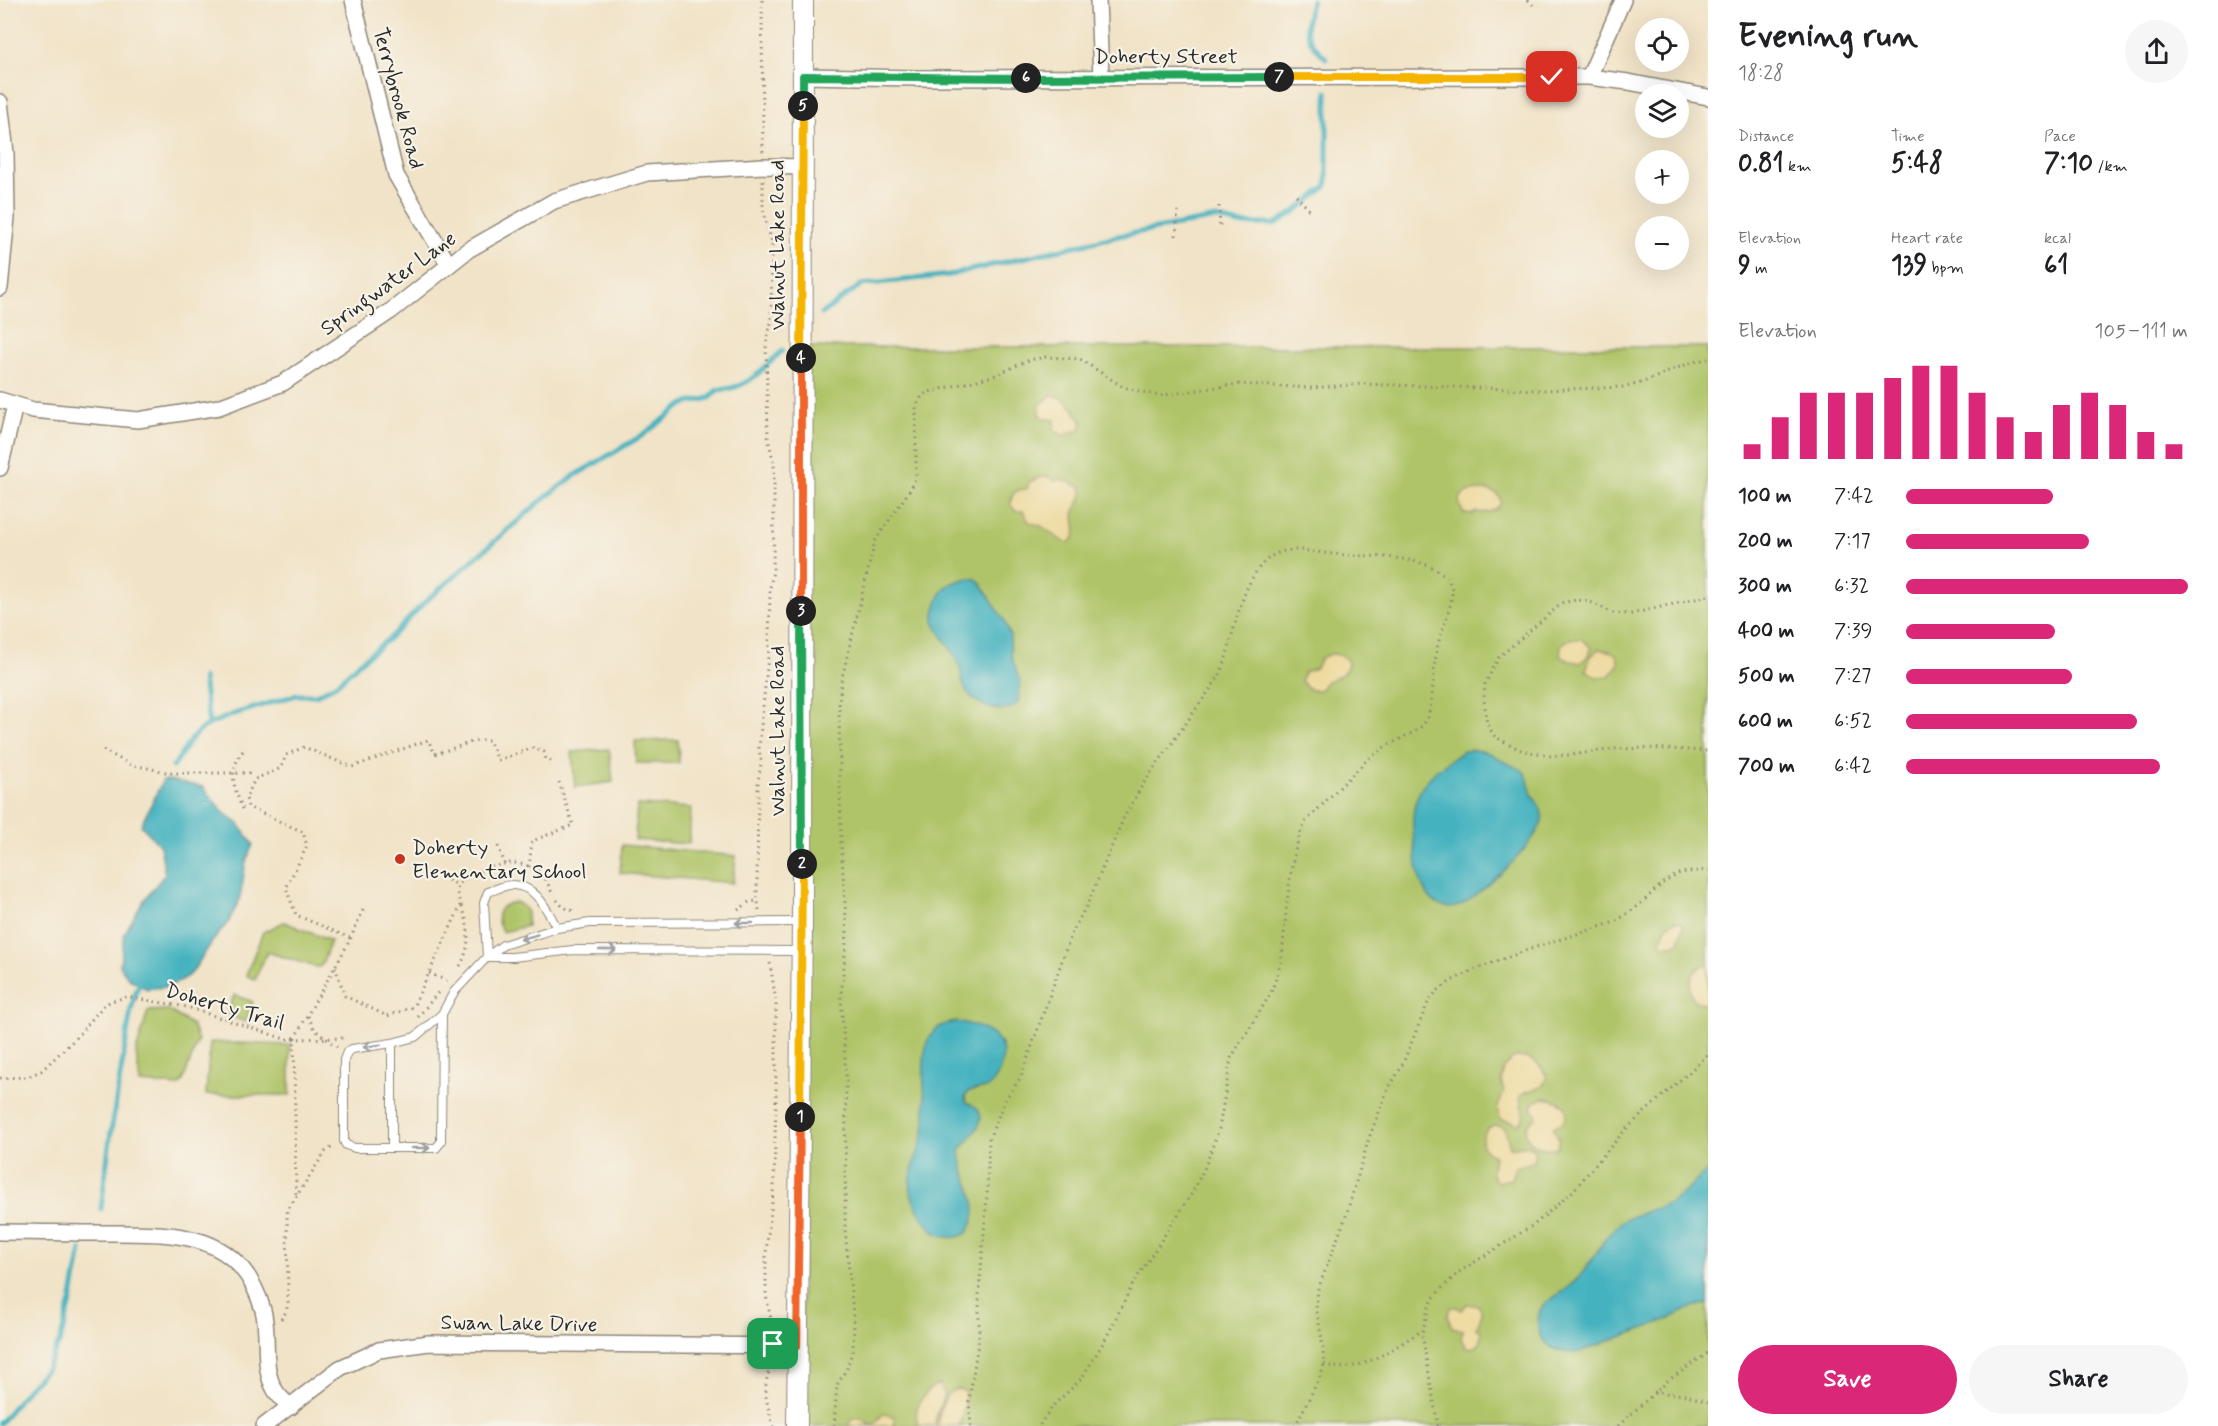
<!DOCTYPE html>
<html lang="en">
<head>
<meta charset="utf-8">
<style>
	body { margin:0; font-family:Mynerve,sans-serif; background:#f6f6f6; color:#202124; height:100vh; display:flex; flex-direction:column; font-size:22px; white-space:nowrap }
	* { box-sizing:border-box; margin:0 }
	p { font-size:20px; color:#757577 }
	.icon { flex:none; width:33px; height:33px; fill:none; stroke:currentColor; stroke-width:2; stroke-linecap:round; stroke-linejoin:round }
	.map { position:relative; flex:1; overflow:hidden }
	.side { display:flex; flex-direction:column; background:#fff; width:510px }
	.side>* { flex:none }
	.fabs { position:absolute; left:1635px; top:18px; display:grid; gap:12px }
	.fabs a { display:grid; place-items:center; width:54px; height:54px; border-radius:50%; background:#fff; box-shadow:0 6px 24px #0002; font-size:30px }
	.pin { position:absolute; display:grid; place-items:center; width:51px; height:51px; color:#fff; margin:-26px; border-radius:12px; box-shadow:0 3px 9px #0006 }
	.km { position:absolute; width:30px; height:30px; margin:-15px; border-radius:50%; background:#222; color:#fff; font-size:16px; line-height:30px; text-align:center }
	.round { display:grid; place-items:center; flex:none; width:63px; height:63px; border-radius:32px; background:#f6f6f6 }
	.headline { display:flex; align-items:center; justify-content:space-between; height:102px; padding:0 30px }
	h1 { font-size:33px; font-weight:800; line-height:45px }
	.stats { display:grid; grid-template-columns:repeat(3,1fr); gap:9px; height:102px; padding:6px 30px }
	.stats div { display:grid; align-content:center }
	.stats b { font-size:26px; font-weight:800 }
	.stats small { font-size:16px; font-weight:400 }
	.stats p { font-size:16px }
	.chart { height:168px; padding:12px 30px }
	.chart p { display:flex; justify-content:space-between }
	.chart svg { width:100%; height:108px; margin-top:6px; stroke:#db2777; stroke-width:6 }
	.primary-button { display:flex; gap:12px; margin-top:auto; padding:12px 30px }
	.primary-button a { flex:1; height:69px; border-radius:36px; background:#db2777; color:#fff; font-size:24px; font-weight:800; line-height:69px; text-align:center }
	.primary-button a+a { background:#f6f6f6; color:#202124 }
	ul { padding:0 30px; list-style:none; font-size:20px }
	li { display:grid; grid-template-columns:96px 72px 1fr; align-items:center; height:45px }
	li i { height:15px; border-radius:8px; background:#db2777 }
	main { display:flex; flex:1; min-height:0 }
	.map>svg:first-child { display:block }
</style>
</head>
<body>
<main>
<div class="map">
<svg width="1708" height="1426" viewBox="0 0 1708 1426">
	<rect width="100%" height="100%" fill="#f7f3e8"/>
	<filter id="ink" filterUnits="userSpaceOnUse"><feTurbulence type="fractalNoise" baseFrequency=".0167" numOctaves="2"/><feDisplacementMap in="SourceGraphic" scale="12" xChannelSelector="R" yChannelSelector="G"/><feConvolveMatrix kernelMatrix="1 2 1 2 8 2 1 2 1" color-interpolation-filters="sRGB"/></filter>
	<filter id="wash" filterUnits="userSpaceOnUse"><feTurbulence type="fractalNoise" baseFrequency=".008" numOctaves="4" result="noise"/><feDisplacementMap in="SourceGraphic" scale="24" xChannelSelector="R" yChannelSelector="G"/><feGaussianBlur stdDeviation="1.35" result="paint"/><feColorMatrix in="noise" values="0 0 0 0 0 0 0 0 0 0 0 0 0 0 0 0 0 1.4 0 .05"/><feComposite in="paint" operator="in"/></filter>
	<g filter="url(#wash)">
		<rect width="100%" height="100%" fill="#f1e3c7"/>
		<path fill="#afc468" stroke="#6d784a" stroke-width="1.5" d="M802,347H1708V1426H802Z
			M678,740L679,763H636L635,741Z
			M609,749L613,782L575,787L572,752Z
			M637,805L691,808L689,844L635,840Z
			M622,845L736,856L733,883L620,873Z
			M516,902C528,907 528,915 527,926L503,932C493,918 497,904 516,902Z
			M284,922L331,941L321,966L316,967L267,952L255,980L246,975L263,932Z
			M234,995L253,1002L246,1022L227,1015Z
			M168,1010L192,1025L198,1040L183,1081L179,1086L140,1083L136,1052L148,1011Z
			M210,1042L290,1045V1095H206Z"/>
		<path fill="#eeda9e" stroke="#8c8264" stroke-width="1.5" d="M1051,395C1066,396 1075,411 1082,422L1080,430L1071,432L1064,436L1054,430L1055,420L1043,418L1040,413V405Z
			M1041,477H1049L1055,481L1061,479L1081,487C1084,498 1079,502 1075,511C1071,523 1083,533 1068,543L1062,541L1041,526L1029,522L1023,511H1016L1011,506C1010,494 1016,489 1027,489L1029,482Z
			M1487,490C1510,495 1502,516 1476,512L1471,515L1463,513L1459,502C1462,488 1476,491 1487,490Z
			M1570,639H1581L1592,648L1588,656L1580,663L1567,660L1560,656L1561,645Z
			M1598,649C1609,651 1619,650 1618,665L1609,676L1596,677L1586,670L1590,658Z
			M1330,654C1357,654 1351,675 1327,681L1320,690H1310L1301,681L1304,672L1316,668L1321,658Z
			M1674,921L1681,922L1683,925L1679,942L1673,945H1663L1661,940L1666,927Z
			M1708,964V1005L1693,1000C1687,985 1691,968 1708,964Z
			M1518,1057C1532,1058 1543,1065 1547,1079L1542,1087L1525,1092L1520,1096C1519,1107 1530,1115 1518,1124L1501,1119L1497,1109L1504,1092L1501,1081L1504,1068L1512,1058Z
			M1545,1098C1559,1100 1572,1105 1564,1122L1553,1127L1559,1139L1557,1147C1542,1154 1509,1136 1536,1118V1113L1532,1109C1532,1102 1538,1099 1545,1098Z
			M1494,1126H1500L1505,1129L1510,1147C1520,1149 1529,1139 1535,1153L1533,1162L1515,1167L1511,1179L1498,1182C1488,1174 1493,1167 1494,1157L1482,1146C1482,1136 1484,1129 1494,1126Z
			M1467,1304L1479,1306C1485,1315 1479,1320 1476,1328L1481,1331C1481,1342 1478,1350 1465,1347L1461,1338L1463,1330L1452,1327L1447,1316L1451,1307H1456L1462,1310Z
			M939,1384L944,1394L935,1421L937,1425L941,1408L948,1393L958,1389L965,1391V1405L959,1426H919C911,1411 923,1390 939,1384Z
			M883,1414L893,1416L895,1421L894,1426H848L851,1419L857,1417L873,1425Z"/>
		<path fill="#44b2bf" stroke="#386e75" stroke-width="1.5" d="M969,578L976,579L981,583L1004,620L1010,636L1011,655L1020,682L1018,703C1001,718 972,705 964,686C960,678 962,668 957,660C951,647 941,637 935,624C931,613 940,589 951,584C956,581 963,580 969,578Z
			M1464,751C1488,748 1491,755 1511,765C1515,767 1520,768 1523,771C1530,777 1528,788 1533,796C1538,804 1544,811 1542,821C1537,842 1477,901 1456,907C1447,909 1437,906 1431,899C1421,890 1417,870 1416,857C1410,818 1409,792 1442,766C1449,761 1456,755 1464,751Z
			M163,780H170L203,787L223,812L239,824L253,844L246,862L240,899L229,921L212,942L191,974L171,986L147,989L129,979L120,966L124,934L144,900L165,874L160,846L141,825Z
			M957,1022C971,1023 992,1030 1000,1043C1007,1055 999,1080 988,1087C982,1090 976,1090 969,1091L965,1096L966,1102C970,1104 976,1106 978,1110C989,1123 965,1141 960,1151C961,1180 988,1204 967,1233C958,1239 946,1239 937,1233C929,1228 924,1219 919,1212C897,1176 923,1158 925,1123C927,1099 918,1058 930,1036C936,1026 946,1023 957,1022Z
			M1708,1171V1304L1695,1306L1669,1319L1580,1352C1561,1355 1537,1346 1538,1323C1538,1317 1539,1310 1543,1306C1553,1296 1567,1290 1576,1280C1593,1263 1602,1236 1622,1222C1637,1211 1657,1211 1673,1201C1686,1193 1695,1180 1708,1171Z"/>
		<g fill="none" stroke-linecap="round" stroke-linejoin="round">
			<path stroke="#44b2bf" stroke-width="5" d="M1312,0C1303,30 1303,36 1326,58
				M821,314L861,285L949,275L1118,236L1216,218L1239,224H1275L1296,211L1327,186V92
				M203,678L209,725
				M173,767L191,739L205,726L234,714L296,695H316L337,684L360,662L391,637L427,600L541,501L574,476L643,435L684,404L710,398L717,390C749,389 760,371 782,351
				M101,1209L110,1138L131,1010L136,991L141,980
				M0,1423L28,1388L46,1370L60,1341L71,1302L81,1250"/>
		</g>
	</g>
	<g filter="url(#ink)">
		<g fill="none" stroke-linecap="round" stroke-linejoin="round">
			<defs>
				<path id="service" d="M487,957H513L573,950L800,951
					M487,957L484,903L488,892C495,890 504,885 511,885C536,884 547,910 557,928
					M442,1014L441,1142L436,1148H355L346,1145L344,1141V1060L347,1052L352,1049L392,1043L415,1037L442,1014L454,992L487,957L503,945L557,928L590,923L801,922
					M392,1148V1043"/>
				<path id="minor" d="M353,0L396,175L449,265
					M1098,0L1101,77
					M803,76L915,78L1589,77L1628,82L1708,97
					M1589,77L1623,0
					M0,102L6,153L7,217L0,288
					M0,400L33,410L138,420L219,407L283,383L391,311L468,250L554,201L647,173L763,166L801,167
					M0,468L15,405
					M0,1232C35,1232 70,1233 106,1233C174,1233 240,1230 263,1310C270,1335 261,1367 275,1390C279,1397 285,1402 291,1407
					M264,1426L340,1368L379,1350L429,1343L797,1346"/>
				<path id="tertiary" d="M797,1426L802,922L803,0"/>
			</defs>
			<use href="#service" stroke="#8e8779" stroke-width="10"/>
			<use href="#minor" stroke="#8e8779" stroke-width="18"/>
			<use href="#tertiary" stroke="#8e8779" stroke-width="22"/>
			<path stroke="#8e8779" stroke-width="3" stroke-dasharray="1.5 4.5" stroke-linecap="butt" d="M762,0L763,152
				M1528,0L1533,5
				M1296,195L1310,211
				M1219,206L1220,230
				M1176,236L1178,210
				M1708,596L1631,614L1613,613L1588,601L1576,600L1562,603L1499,657L1485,684L1484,699L1487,724L1495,737L1521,750L1535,753L1551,756L1569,755L1615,749L1647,748L1708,751
				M103,750L129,764L170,773H252
				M243,751C228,771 233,789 244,811
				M498,846L505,864
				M529,867L532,841L573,825L559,782
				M448,880L458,885
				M557,900L563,907L576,912
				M738,910L749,902L758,901
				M759,910L757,892L758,781L761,764L759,747L769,647L770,588L773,571L774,508V464L768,438L766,343L771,323L772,243L763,209V180
				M350,938L296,915L286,888L307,846L303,832L248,807L246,798L255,779L281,768L286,755L304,747L352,767L428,740L435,754L478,740H489L498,760L533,748L544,752L546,759L555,763
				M770,963L776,1002V1098L774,1185L766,1252V1295L773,1330
				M460,966C471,948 470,924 461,905
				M335,967L345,996L387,1016L413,1007L461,905C459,899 456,893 458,887C461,874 500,863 512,863C521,863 536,867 542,874C547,880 550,889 553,895
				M429,973L447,981
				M308,1016L315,1030L337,1047
				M418,1017L440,990
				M0,1078L27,1077L41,1071L76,1038L103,1006L111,1001L127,997L187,1007L285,1039L345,1038
				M296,1194L294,1039L349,942L363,910
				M281,1319L286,1312L288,1303L287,1211L325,1152L334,1146
				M772,1361L766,1382V1398L773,1426
				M1324,1364C1356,1378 1396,1346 1423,1330
				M1654,1392L1686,1395L1708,1402
				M834,1426L837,1385L847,1368L853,1349L854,1324L845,1229L846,1076L841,997L847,934L841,842L839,705L841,682L875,541L912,487L916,475V406L922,396L929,392L993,376L1029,360L1046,357L1080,359L1123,387L1159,396L1238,384L1312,388L1363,384L1542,390L1623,387C1653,383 1678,363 1708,359
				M971,1426L969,1401L979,1337V1293L987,1197L989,1139L1005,1100L1021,1077L1072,932L1088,903L1124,817L1143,784L1220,675C1235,641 1239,569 1278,553C1285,550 1293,550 1301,550C1316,552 1331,554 1346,555C1373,557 1448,554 1452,591C1453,605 1440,633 1437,649C1433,672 1434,695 1428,717L1424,724L1417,730L1383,748L1366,761L1306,821C1288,852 1286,925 1281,963L1271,993L1231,1058L1219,1129L1205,1167L1192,1193L1133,1284L1105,1340L1081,1379L1052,1407L1039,1426
				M1295,1426L1321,1375L1324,1364L1322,1340L1316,1308L1318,1289L1345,1219L1369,1138L1388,1089L1401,1068L1429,1000L1436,992L1451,981L1476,969L1533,948L1615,922L1638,906L1663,883L1680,873L1708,870
				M1438,1426L1422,1334L1428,1309L1432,1300L1441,1289L1459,1272L1535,1224L1572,1192L1626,1129L1708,1055
				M1618,1426L1670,1379L1708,1353"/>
			<use href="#service" stroke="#fff" stroke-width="8"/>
			<use href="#minor" stroke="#fff" stroke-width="15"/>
			<use href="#tertiary" stroke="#fff" stroke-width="20"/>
		</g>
		<defs><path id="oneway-shaft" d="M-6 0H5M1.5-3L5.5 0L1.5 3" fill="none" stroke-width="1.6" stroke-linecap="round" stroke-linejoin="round" transform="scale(1.5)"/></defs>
		<g stroke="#a0a0a0">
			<use href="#oneway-shaft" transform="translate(744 923) rotate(180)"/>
			<use href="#oneway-shaft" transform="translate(529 937) rotate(163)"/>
			<use href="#oneway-shaft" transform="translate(608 950)"/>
			<use href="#oneway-shaft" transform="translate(372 1046) rotate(172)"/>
			<use href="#oneway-shaft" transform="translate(421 1148)"/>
		</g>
	</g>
	<g fill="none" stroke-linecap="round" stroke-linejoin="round" filter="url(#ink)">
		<defs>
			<path id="split-1" d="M773,1344L797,1346L800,1117"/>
			<path id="split-2" d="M800,1117L802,864"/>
			<path id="split-3" d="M801,611L802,864"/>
			<path id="split-4" d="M801,611V358"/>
			<path id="split-5" d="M801,358L803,106"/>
			<path id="split-6" d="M803,106V76L1026,78"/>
			<path id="split-7" d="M1026,78L1279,77"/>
			<path id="split-8" d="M1279,77H1552"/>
		</defs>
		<use href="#split-1" stroke="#fff" stroke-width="12"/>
		<use href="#split-2" stroke="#fff" stroke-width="12"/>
		<use href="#split-3" stroke="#fff" stroke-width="12"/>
		<use href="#split-4" stroke="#fff" stroke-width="12"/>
		<use href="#split-5" stroke="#fff" stroke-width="12"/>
		<use href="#split-6" stroke="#fff" stroke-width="12"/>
		<use href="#split-7" stroke="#fff" stroke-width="12"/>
		<use href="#split-8" stroke="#fff" stroke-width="12"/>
		<use href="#split-1" stroke="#f0652b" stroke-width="8"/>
		<use href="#split-2" stroke="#f5b400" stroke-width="8"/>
		<use href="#split-3" stroke="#22a559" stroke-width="8"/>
		<use href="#split-4" stroke="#f0652b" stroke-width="8"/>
		<use href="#split-5" stroke="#f5b400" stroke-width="8"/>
		<use href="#split-6" stroke="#22a559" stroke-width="8"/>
		<use href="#split-7" stroke="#22a559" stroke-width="8"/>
		<use href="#split-8" stroke="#f5b400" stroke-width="8"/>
	</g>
	<circle fill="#c8321e" stroke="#f7f3e8" stroke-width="2" cx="400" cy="859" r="6"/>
	<g text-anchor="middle" stroke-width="4.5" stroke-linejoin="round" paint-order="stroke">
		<g font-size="21" fill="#2b2b2b" stroke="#f7f3e8">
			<text x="1166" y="63">Doherty Street</text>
			<text transform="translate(399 98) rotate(75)" y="7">Terrybrook Road</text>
			<text transform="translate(777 245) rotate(-90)" y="7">Walnut Lake Road</text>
			<text transform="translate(388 283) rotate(-36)" y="7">Springwater Lane</text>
			<text transform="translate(777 731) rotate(-90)" y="7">Walnut Lake Road</text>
			<text transform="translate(225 1006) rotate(16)" y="7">Doherty Trail</text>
			<text transform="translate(519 1323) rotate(1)" y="7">Swan Lake Drive</text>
		</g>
		<g font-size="21" fill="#2b2b2b" stroke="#f7f3e8" text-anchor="start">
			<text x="412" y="854">Doherty<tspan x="412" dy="24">Elementary School</tspan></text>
		</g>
	</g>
</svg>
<div class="fabs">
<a><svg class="icon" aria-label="locate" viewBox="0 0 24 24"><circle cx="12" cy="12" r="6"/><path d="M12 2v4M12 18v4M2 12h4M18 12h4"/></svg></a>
<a><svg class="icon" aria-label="layers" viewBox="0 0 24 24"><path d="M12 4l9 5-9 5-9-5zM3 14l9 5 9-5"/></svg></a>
<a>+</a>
<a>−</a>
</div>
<div class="pin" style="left:773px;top:1344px;background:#1e9e55"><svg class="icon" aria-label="arrive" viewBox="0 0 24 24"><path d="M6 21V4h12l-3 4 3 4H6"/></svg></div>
<div class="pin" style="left:1552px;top:77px;background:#d93025"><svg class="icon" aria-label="check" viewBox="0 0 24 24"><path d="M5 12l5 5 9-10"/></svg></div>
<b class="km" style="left:800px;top:1117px">1</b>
<b class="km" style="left:802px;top:864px">2</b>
<b class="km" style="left:801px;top:611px">3</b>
<b class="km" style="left:801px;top:358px">4</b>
<b class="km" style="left:803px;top:106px">5</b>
<b class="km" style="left:1026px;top:78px">6</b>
<b class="km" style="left:1279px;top:77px">7</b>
</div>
<section class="side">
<div class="headline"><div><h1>Evening run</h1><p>18:28</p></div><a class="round"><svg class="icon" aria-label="share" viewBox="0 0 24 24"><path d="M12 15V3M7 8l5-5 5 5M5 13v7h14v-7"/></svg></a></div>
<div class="stats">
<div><p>Distance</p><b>0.81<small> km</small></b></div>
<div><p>Time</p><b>5:48</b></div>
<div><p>Pace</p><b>7:10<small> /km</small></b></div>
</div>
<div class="stats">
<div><p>Elevation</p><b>9<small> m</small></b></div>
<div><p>Heart rate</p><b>139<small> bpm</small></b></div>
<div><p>kcal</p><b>61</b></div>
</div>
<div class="chart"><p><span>Elevation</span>105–111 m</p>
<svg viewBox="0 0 160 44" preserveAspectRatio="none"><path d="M5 44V38M15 44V27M25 44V17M35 44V17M45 44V17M55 44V11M65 44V6M75 44V6M85 44V17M95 44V27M105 44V33M115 44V22M125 44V17M135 44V22M145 44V33M155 44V38"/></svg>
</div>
<ul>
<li><b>100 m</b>7:42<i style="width:52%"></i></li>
<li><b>200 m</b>7:17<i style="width:65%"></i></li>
<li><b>300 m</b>6:32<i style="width:100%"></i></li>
<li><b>400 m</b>7:39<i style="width:53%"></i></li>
<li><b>500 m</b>7:27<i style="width:59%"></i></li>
<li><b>600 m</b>6:52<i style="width:82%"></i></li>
<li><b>700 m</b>6:42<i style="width:90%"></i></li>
</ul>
<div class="primary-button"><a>Save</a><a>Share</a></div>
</section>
</main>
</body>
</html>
